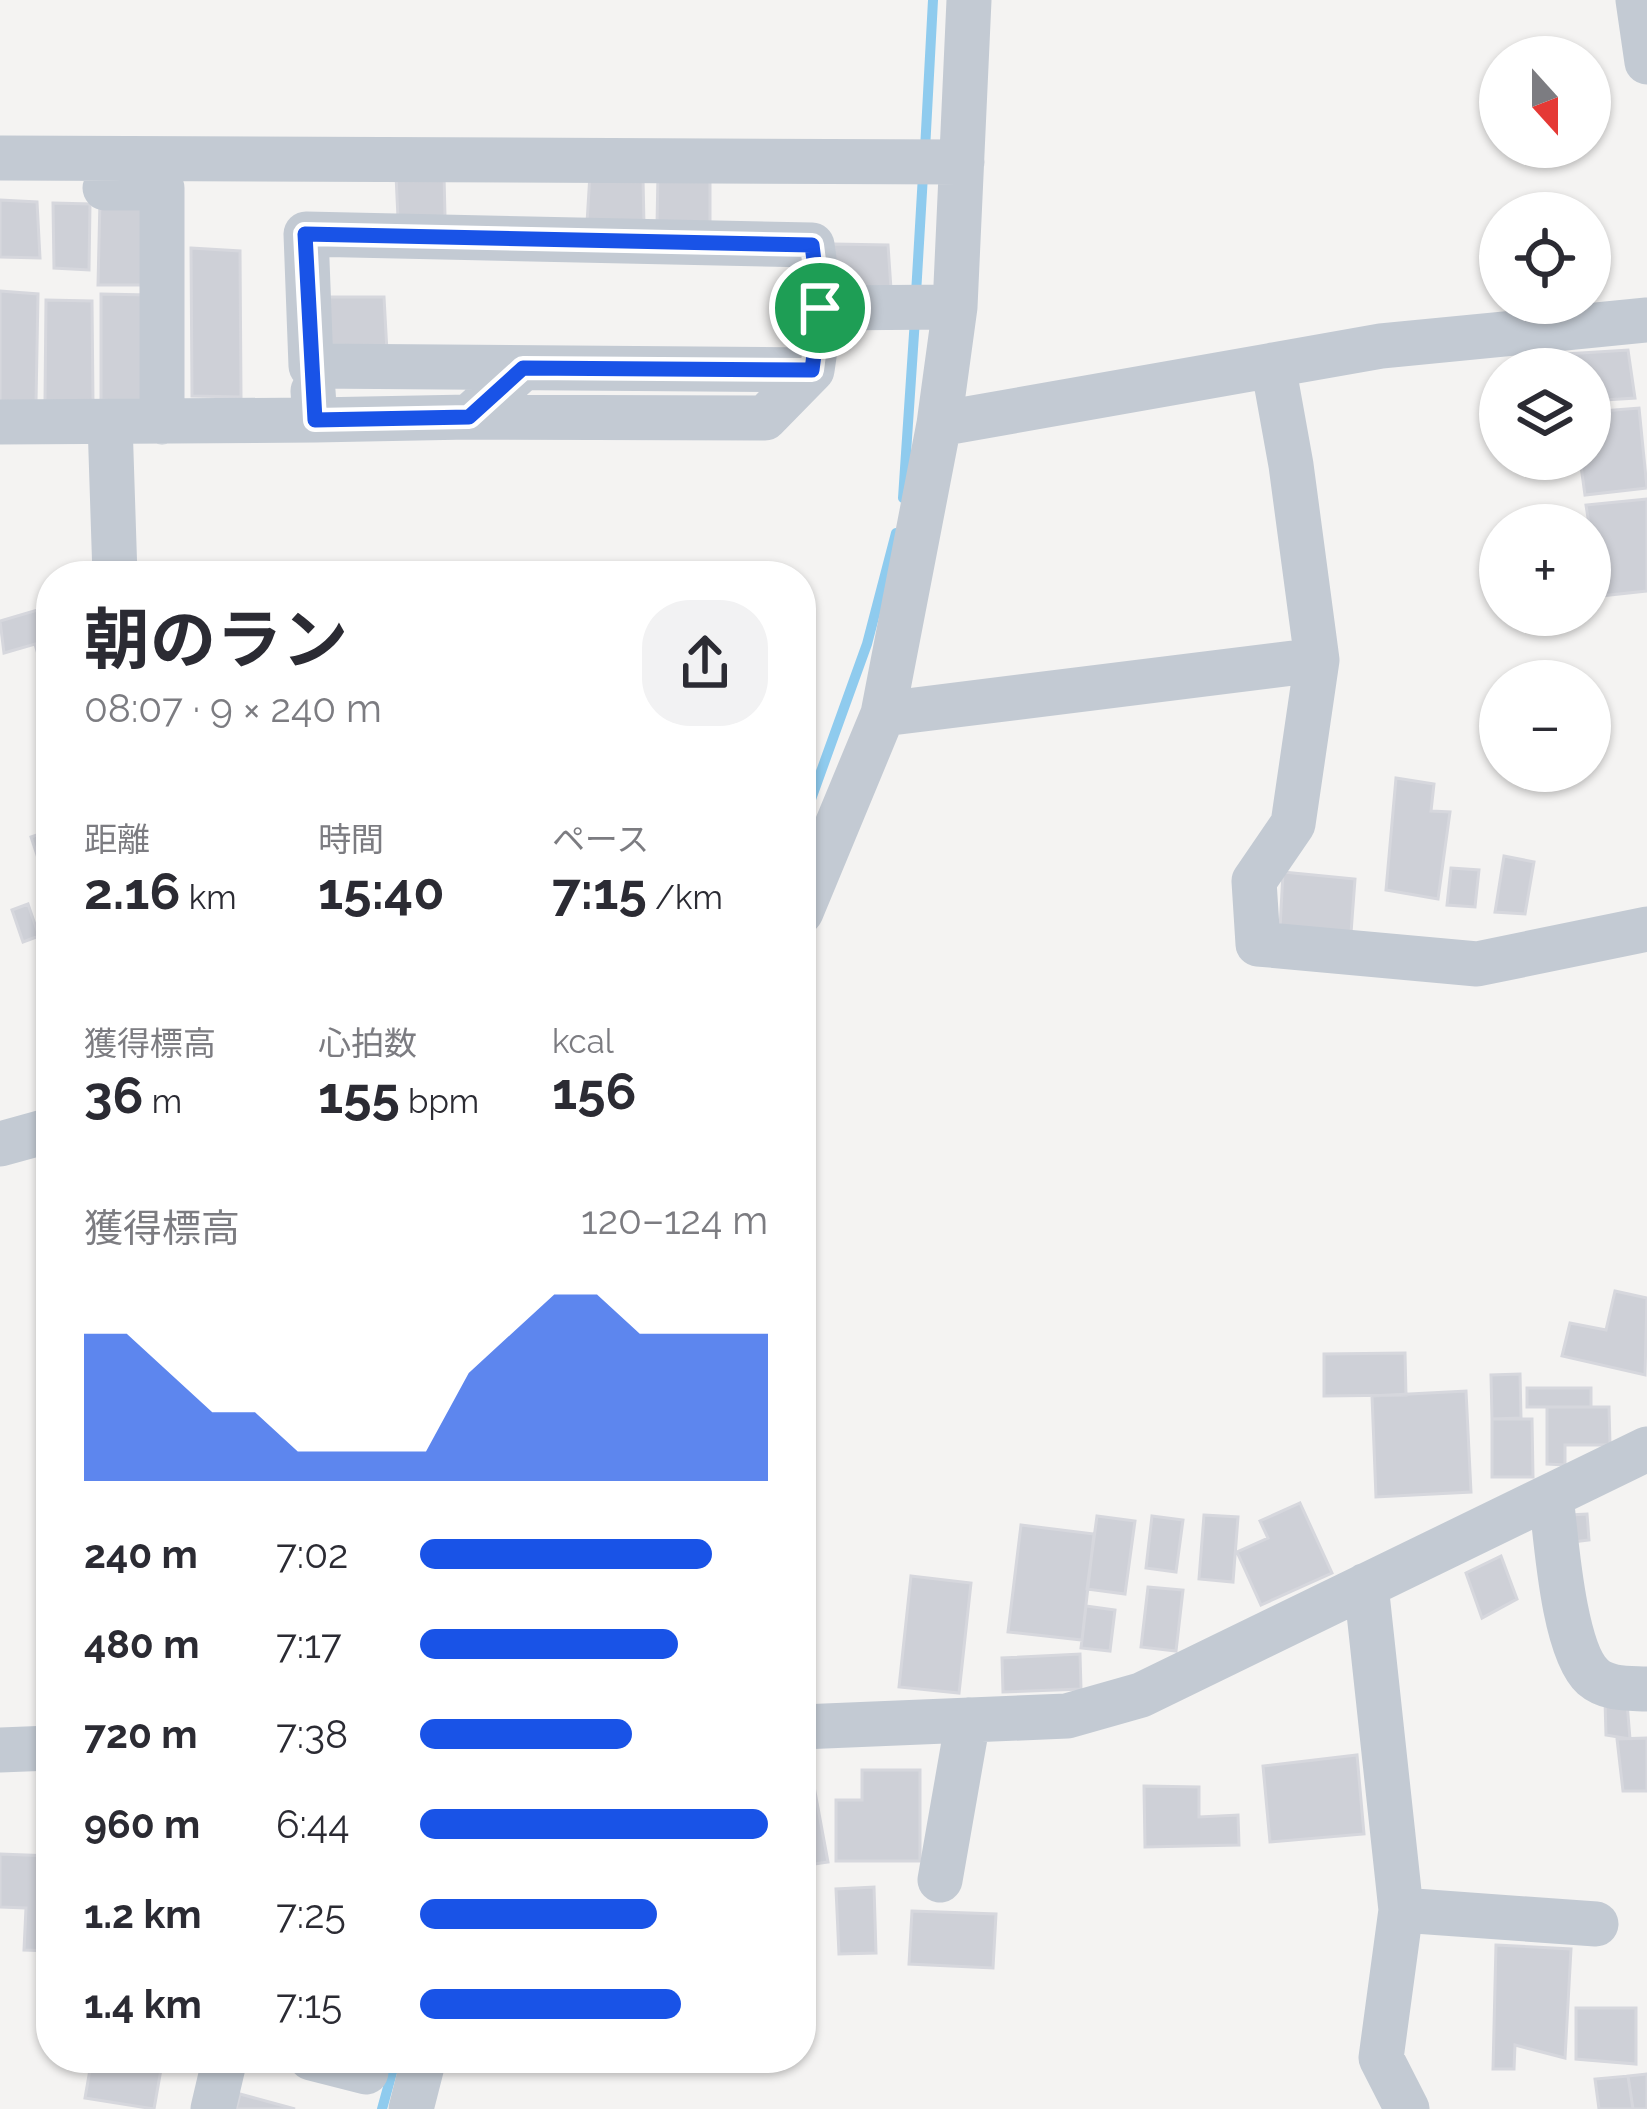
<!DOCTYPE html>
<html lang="ja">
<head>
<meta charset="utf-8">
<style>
	body { margin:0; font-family:Raleway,"Noto Sans JP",sans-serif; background:#f2f2f3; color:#2b2b33; height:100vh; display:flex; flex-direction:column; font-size:45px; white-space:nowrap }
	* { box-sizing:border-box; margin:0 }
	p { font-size:39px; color:#7c7c81 }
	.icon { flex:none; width:66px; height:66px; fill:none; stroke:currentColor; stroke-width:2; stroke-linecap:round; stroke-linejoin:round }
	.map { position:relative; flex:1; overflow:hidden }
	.panel { position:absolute; left:36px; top:561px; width:780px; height:1512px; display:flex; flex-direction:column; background:#fff; border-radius:48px; box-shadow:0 3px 9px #0004 }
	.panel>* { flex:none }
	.needle { width:78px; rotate:159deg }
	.buttons { position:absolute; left:1479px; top:36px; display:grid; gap:24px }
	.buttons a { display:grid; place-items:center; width:132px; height:132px; border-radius:50%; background:#fff; box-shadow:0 3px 9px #0004; font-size:60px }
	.pin { position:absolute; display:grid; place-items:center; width:102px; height:102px; color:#fff; margin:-51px; border:6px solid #fff; border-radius:50%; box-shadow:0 3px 12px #0007 }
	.round { display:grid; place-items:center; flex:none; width:126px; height:126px; border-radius:48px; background:#f2f2f3 }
	.headline { display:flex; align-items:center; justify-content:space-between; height:204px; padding:0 48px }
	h1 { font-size:66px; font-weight:700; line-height:90px }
	.figures { display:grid; grid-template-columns:repeat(3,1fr); gap:18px; height:204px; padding:12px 48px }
	.figures div { display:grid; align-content:center }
	.figures b { font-size:51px; font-weight:700 }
	.figures small { font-size:33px; font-weight:400 }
	.figures p { font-size:33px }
	.chart { height:336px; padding:24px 48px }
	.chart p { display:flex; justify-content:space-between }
	.chart svg { width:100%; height:216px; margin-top:12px; fill:#1953e7; opacity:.7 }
	ul { padding:0 48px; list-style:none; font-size:39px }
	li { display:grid; grid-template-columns:192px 144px 1fr; align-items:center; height:90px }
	li i { height:30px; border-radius:15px; background:#1953e7 }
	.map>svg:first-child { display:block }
</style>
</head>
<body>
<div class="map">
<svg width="1647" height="2109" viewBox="0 0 1647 2109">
	<rect width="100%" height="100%" fill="#f4f3f2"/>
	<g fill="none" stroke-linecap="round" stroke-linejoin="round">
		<path stroke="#8fcbee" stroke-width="10" d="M925,150L933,0
			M916,294L923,175
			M903,498L915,319
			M801,827L867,644L896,533
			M382,2109L396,2058"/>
	</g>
	<path fill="#ced0d7" stroke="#d6d7dd" stroke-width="3" d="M658,173L710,174V225L657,226Z
		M590,174L643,178L644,226L587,223Z
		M396,175H444L445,216L398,218Z
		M0,200L37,202L40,258L0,257Z
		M100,200L150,202V285H98Z
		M53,203L90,204L89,270L54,268Z
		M833,244L888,245L891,289H831Z
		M191,248L240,251L241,397L192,396Z
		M0,291L38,294L36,402L0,403Z
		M101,294L148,295L147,403L101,400Z
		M327,297H384L387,352H327Z
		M46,300L92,301L93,403L45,401Z
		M1628,350L1635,398L1590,401V369H1568L1566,354Z
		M1639,408L1647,488L1585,495L1580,459H1590V412Z
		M1647,499V591L1600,596L1586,505Z
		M51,606V692H49L35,644L4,653L0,621Z
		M1396,778L1434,784L1431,811L1450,812L1438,899L1386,890Z
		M51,830V880L46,882L31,837Z
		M1504,856L1534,862L1525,914L1495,912Z
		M1451,868L1479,870L1475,907L1447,905Z
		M1283,872L1355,879L1351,933L1280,929Z
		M28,904L39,936L23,942L12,910Z
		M1615,1291L1647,1298L1645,1375L1562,1356L1570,1323L1606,1330Z
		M1405,1353L1406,1395L1324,1396V1354Z
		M1520,1374L1521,1418L1492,1419L1491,1375Z
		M1527,1388H1591V1407H1527Z
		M1466,1391L1471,1492L1376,1497L1372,1396Z
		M1547,1407H1609L1610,1445H1565V1465L1547,1464Z
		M1492,1419H1532L1533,1477H1492Z
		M1300,1503L1332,1573L1261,1605L1237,1552L1268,1538L1260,1521Z
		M1587,1514L1589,1540L1572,1542L1569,1515Z
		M1204,1515L1238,1517L1233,1582L1199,1579Z
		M1097,1516L1135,1521L1125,1594L1087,1589Z
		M1152,1516L1183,1520L1176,1572L1146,1568Z
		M1021,1525L1094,1534L1082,1640L1008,1632Z
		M1501,1556L1517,1599L1482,1618L1466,1573Z
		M911,1576L971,1583L959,1693L899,1687Z
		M1148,1587L1183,1590L1176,1651L1141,1647Z
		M1086,1606L1115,1610L1110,1651L1081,1648Z
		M1080,1654L1081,1689L1003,1692L1002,1658Z
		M1605,1701L1627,1703L1630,1739L1606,1735Z
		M1647,1738V1791H1623L1617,1739Z
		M808,1754L828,1862L801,1866V1755Z
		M1357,1755L1364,1834L1270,1842L1263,1766Z
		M862,1770H920V1861H836V1800H862Z
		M1144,1786L1199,1787V1817L1238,1815L1239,1845L1145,1847Z
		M0,1854L51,1856V1951L24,1950L26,1908L0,1907Z
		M874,1887L876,1953L839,1954L836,1889Z
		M912,1911L996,1914L993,1968L909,1964Z
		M1496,1945L1571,1949L1565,2058L1515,2045L1514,2069H1493Z
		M1576,2008H1636V2064L1576,2059Z
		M92,2058H163L154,2109L85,2098Z
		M1647,2074V2109H1633L1628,2076Z
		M1628,2076L1633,2109H1599L1595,2079Z
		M240,2094L295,2109H236Z"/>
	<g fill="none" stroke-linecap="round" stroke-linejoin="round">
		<path stroke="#c3cad3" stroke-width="45" d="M1638,0L1647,62
			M0,158L962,162
			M105,188H162V422
			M821,308L812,245L306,234L311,366L812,370L821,308L955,307
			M1273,365L1291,465L1317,660
			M523,368L469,417L765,418L812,370
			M313,391L315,420L469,417
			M0,422L315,420
			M110,422L115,576
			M939,424L1381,346L1647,320
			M883,714L1317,660L1293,824L1254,881L1258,944L1477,964L1647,929
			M801,912L883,714L939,424L955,307L969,0
			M0,1144L51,1130
			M1551,1496C1556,1537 1563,1650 1593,1677C1608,1690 1629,1688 1647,1689
			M1366,1585L1401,1910L1381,2058L1407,2109
			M801,1727L1067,1716L1141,1695L1647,1449
			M0,1750L51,1748
			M940,1880L968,1720
			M1401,1910L1596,1924
			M311,2058L366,2072
			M213,2109L225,2058
			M411,2109L424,2058"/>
	</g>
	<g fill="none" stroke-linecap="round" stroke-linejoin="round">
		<defs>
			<path id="route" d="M305,234L812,245L820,308L812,370L523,368L469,417L315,420Z"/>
		</defs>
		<use href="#route" stroke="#fff" stroke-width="24"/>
		<use href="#route" stroke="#1953e7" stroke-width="15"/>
	</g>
</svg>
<div class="buttons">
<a><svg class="needle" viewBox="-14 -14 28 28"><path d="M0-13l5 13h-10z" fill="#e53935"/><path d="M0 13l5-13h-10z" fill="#7c7c81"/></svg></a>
<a><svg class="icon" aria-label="locate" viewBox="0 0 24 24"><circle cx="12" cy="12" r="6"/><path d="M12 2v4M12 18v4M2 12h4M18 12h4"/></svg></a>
<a><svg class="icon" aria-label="layers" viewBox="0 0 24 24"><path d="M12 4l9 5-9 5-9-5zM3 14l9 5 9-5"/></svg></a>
<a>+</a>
<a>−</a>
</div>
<div class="pin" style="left:820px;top:308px;background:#1e9e55"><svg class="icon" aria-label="arrive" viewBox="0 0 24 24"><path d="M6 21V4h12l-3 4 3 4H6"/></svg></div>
<section class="panel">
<div class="headline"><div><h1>朝のラン</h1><p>08:07 · 9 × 240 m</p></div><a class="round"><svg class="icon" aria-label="share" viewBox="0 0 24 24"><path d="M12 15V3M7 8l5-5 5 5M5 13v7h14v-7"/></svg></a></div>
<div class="figures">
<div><p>距離</p><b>2.16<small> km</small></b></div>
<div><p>時間</p><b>15:40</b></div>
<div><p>ペース</p><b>7:15<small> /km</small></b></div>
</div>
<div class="figures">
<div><p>獲得標高</p><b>36<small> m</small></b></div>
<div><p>心拍数</p><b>155<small> bpm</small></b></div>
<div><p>kcal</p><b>156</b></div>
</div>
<div class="chart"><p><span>獲得標高</span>120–124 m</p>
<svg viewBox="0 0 160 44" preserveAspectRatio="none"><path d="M0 44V14L10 14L20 22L30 30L40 30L50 38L60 38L70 38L80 38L90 22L100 14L110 6L120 6L130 14L140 14L150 14L160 14V44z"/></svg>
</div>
<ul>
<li><b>240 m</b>7:02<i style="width:84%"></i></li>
<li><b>480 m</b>7:17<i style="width:74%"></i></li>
<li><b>720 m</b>7:38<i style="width:61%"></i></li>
<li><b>960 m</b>6:44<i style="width:100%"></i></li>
<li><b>1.2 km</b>7:25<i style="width:68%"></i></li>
<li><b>1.4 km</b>7:15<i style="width:75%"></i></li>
</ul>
</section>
</div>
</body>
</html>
